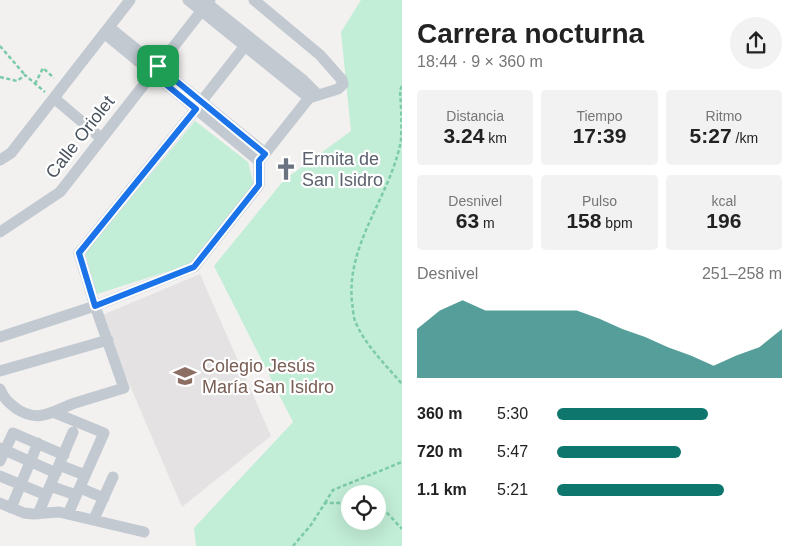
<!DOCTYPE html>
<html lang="es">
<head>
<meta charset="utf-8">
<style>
	body { margin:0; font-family:Arial,sans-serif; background:#f2f2f2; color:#222; height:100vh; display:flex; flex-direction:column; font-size:19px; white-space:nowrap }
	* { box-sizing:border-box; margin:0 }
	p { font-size:16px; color:#767676 }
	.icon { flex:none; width:28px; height:28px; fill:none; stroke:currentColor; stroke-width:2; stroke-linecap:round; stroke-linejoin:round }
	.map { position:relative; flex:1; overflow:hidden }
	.details { display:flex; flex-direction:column; background:#fff; width:395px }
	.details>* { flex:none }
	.buttons { position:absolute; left:341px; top:485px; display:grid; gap:10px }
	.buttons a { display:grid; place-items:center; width:45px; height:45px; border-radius:50%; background:#fff; box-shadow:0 5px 20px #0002; font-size:25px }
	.pin { position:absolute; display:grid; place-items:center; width:42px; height:42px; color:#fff; margin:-21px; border-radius:10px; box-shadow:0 2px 8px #0006 }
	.round { display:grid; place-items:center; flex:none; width:52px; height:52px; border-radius:26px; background:#f2f2f2 }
	.head { display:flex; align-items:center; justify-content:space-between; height:85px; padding:0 15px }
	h1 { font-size:28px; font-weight:700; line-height:38px }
	.metrics { display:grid; grid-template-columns:repeat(3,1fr); gap:8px; height:85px; padding:5px 15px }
	.metrics div { display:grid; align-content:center; border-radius:5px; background:#f2f2f2; text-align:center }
	.metrics b { font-size:21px; font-weight:700 }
	.metrics small { font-size:14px; font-weight:400 }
	.metrics p { font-size:14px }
	.chart { height:140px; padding:10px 15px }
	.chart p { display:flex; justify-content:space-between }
	.chart svg { width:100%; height:90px; margin-top:5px; fill:#0f766e; opacity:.7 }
	ul { padding:0 15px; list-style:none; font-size:16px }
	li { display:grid; grid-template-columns:80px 60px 1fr; align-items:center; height:38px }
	li i { height:12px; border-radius:6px; background:#0f766e }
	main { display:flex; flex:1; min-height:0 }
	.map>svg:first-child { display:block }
</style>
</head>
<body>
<main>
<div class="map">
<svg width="402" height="546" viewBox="0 0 402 546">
	<rect width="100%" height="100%" fill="#f3f1f0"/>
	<path fill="#e4e2e2" d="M200,274L271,436L182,507L100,316Z"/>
	<path fill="#c2edd6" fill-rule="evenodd" d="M361,0H402V546H196L194,528L293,422L214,266L284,180L351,131L341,32ZM350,494H378V521H350Z
		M195,121L248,162L254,185L191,264L97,294L85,253Z"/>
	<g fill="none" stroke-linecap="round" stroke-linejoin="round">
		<path stroke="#7bcaa9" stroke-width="2.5" stroke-dasharray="4 2.5" stroke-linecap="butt" d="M0,46L25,75
			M0,77L17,81L25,75L45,92
			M35,84L43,68L54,78
			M402,86L400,90C401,106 402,125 401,140C391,196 346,243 352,302C353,308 353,315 355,321C365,345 385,364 402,384
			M325,503L333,490L402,462
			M378,503L402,529
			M293,546L311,525L325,503H350"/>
		<path stroke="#c2c9d1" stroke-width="11" d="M188,0L309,98L259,161
			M203,0L302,79L318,95
			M254,0L320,55L342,80L343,84L338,89L309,98
			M109,27L265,153
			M104,33L259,161
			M54,98L101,138
			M201,102L245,46
			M0,160L11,153L130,0
			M0,232L60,192L210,0
			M0,337L95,306L194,267L259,185V161
			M0,371L108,340
			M0,389C4,399 9,403 17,409C40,424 54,410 75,403C91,398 108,393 124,388L95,306L79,253L196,109
			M55,413L104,433L68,514
			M0,448L56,473
			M0,461L13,433L64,455
			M59,465L85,475
			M0,476L46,495
			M50,486L76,495
			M80,488L104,498
			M0,503L24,513L33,514L59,512L144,532
			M11,508L38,443
			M38,514L73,432
			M94,519L113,477"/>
	</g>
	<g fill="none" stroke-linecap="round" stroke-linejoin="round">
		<defs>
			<path id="route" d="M158,66L265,154L259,161V185L194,267L95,306L79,253L196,109L152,73Z"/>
		</defs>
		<use href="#route" stroke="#fff" stroke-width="10"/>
		<use href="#route" stroke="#1a73e8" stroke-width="6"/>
	</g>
	<defs>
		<symbol id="church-bare" viewBox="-9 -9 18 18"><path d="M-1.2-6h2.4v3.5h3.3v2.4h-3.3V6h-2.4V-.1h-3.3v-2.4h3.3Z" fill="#6b7280" stroke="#fff" stroke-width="2.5" paint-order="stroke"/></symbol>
		<symbol id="school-bare" viewBox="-9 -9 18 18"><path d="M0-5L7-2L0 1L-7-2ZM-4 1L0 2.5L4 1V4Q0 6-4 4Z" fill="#8d6e63" stroke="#fff" stroke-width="2.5" paint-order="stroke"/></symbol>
	</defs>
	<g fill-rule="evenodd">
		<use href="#church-bare" x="270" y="153" width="32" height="32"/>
		<use href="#school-bare" x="169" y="360" width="32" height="32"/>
	</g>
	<g text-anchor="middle" stroke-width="4.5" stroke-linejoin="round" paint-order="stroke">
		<g font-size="18" fill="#49525d" stroke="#fff">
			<text transform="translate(80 137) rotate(-52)" y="6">Calle Oriolet</text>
		</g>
		<g font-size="18" fill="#5b616d" stroke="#fff" text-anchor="start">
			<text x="302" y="165">Ermita de<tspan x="302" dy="21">San Isidro</tspan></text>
		</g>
		<g font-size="18" fill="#785e54" stroke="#fff" text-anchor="start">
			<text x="202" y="372">Colegio Jesús<tspan x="202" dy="21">María San Isidro</tspan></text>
		</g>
	</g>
</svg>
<div class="buttons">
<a><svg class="icon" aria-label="locate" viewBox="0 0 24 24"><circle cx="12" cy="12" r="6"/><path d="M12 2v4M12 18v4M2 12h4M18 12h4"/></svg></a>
</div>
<div class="pin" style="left:158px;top:66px;background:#1e9e55"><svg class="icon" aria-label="arrive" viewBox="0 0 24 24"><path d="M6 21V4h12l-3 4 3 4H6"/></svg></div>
</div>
<section class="details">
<div class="head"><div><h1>Carrera nocturna</h1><p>18:44 · 9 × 360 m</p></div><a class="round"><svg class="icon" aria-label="share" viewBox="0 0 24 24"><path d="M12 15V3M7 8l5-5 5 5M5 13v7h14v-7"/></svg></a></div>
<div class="metrics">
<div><p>Distancia</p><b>3.24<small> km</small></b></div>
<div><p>Tiempo</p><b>17:39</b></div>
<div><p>Ritmo</p><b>5:27<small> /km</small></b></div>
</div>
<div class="metrics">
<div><p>Desnivel</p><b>63<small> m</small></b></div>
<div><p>Pulso</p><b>158<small> bpm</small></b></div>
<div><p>kcal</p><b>196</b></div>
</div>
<div class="chart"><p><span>Desnivel</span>251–258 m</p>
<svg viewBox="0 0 160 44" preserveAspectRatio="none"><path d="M0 44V20L10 11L20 6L30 11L40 11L50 11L60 11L70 11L80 15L90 20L100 24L110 29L120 33L130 38L140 33L150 29L160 20V44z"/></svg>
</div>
<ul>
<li><b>360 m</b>5:30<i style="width:67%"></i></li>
<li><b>720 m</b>5:47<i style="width:55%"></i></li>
<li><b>1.1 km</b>5:21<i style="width:74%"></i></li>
</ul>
</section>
</main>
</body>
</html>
